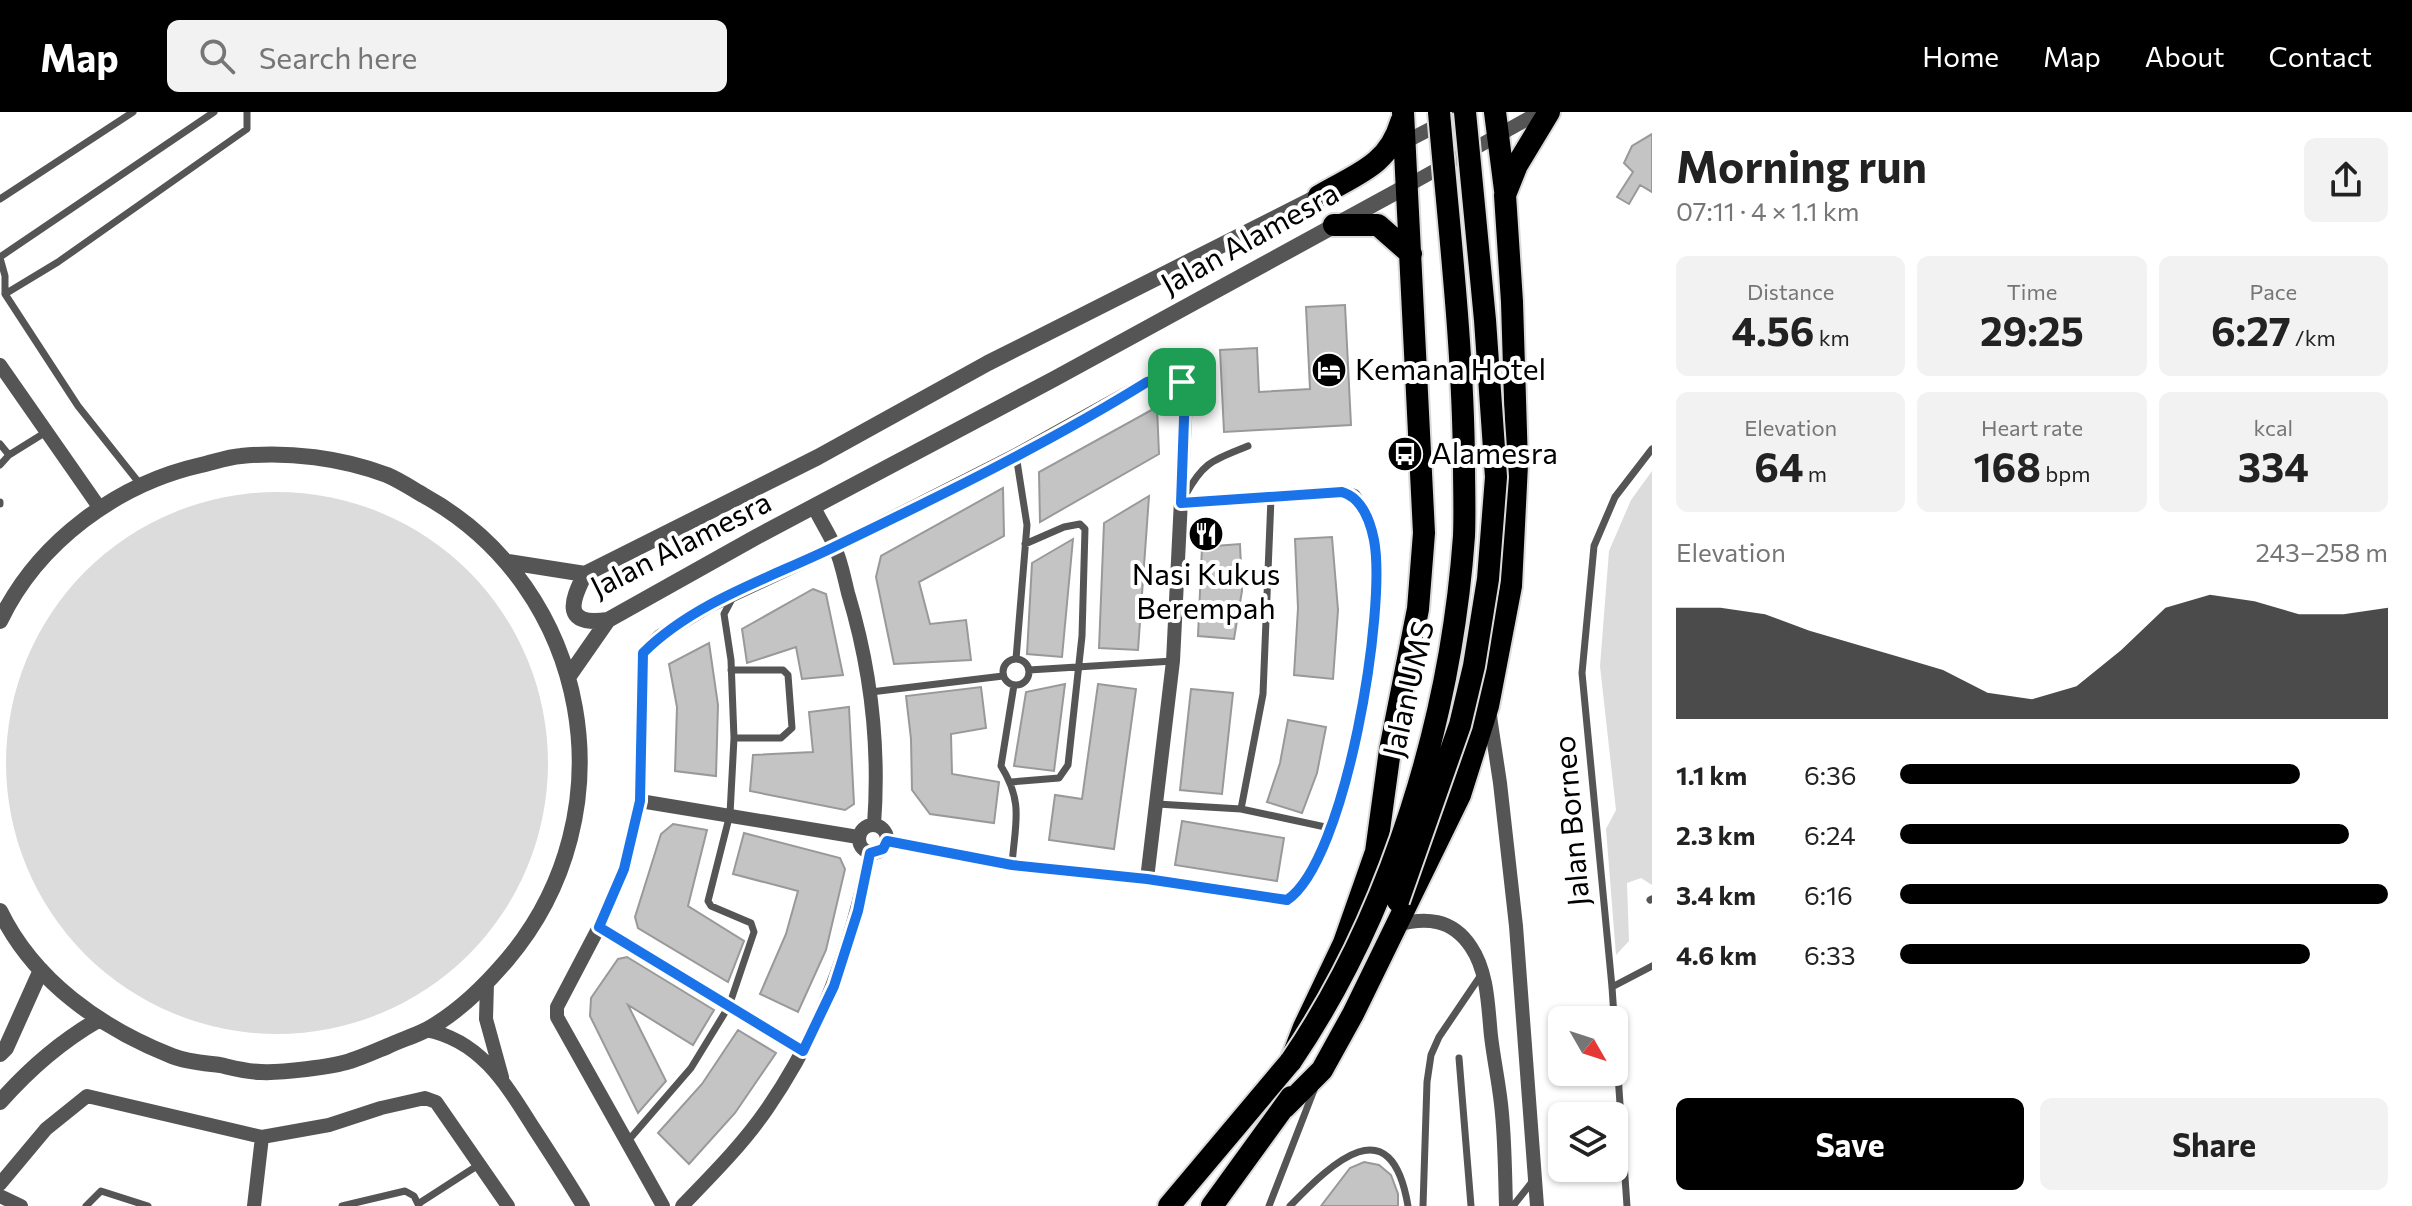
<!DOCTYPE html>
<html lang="en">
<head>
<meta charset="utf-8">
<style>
	body { margin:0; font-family:Commissioner,sans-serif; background:#f2f2f2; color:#222; height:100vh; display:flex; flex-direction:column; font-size:30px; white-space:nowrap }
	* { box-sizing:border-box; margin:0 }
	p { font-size:26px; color:#767676 }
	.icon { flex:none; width:44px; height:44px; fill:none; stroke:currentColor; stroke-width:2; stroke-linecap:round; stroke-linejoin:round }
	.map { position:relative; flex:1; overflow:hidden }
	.side { display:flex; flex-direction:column; background:#fff; width:760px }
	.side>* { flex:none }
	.needle { width:52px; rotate:129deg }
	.fabs { position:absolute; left:1548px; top:894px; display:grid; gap:16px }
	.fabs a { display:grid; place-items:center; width:80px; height:80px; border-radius:12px; background:#fff; box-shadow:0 2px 6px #0004; font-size:40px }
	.pin { position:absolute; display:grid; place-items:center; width:68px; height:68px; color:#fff; margin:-34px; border-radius:16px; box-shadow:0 4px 12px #0006 }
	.round { display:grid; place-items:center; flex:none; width:84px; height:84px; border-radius:12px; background:#f2f2f2 }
	.summary { display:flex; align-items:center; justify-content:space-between; height:136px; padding:0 24px }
	h1 { font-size:44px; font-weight:700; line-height:60px }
	.metrics { display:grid; grid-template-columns:repeat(3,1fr); gap:12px; height:136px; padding:8px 24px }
	.metrics div { display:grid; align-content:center; border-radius:12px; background:#f2f2f2; text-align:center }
	.metrics b { font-size:40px; font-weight:700 }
	.metrics small { font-size:22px; font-weight:400 }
	.metrics p { font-size:22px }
	.chart { height:224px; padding:16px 24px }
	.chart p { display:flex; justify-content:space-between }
	.chart svg { width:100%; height:144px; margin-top:8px; fill:#000; opacity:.7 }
	.action { display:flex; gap:16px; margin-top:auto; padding:16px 24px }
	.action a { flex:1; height:92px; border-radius:12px; background:#000; color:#fff; font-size:32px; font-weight:700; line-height:92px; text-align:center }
	.action a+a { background:#f2f2f2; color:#222 }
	ul { padding:0 24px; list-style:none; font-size:26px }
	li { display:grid; grid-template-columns:128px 96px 1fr; align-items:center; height:60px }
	li i { height:20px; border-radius:10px; background:#000 }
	header { display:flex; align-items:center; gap:48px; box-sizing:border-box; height:112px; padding:0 40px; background:#000; color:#fff }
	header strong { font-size:38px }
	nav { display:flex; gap:44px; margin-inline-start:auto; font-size:28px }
	.search { width:560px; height:72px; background:#f2f2f2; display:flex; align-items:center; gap:20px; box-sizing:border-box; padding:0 28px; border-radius:12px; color:#767676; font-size:30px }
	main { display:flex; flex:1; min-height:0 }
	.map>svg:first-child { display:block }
</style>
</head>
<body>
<header>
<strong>Map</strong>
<div class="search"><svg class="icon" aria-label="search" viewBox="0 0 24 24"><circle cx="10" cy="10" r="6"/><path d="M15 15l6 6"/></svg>Search here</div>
<nav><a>Home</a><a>Map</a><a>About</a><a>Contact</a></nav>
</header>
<main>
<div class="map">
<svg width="1652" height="1094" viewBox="0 0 1652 1094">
	<rect width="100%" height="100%" fill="#fff"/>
	<path fill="#dcdcdc" d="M1652,359V773L1641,766L1627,771L1629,829L1616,843L1606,717L1616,698L1600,554L1609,439L1631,388Z
		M6 651a271 271 0 1 1 542 0a271 271 0 1 1-542 0Z"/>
	<path fill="#c4c4c4" stroke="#999" stroke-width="2" d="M1652,22V80L1640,73L1629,92L1617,85L1633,60L1624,51L1632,34Z
		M1345,193L1351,313L1224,320L1220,238L1257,236L1259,280L1310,277L1306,195Z
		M1157,295L1159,342L1040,410L1039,360Z
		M1003,376L1004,424L919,470L930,512L966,508L971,548L894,552L876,465L881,444Z
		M1149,384L1138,538L1099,536L1104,411Z
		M1332,425L1338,498L1333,567L1294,563L1298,496L1295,427Z
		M1073,427L1062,545L1027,542L1032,451Z
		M1240,432L1242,479L1234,527L1198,524L1202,435Z
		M813,477L826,482L843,563L802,567L796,535L747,551L742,517Z
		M709,531L718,593L716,664L675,659L677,595L669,552Z
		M1065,572L1054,659L1014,654L1026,580Z
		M1098,572L1136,577L1114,737L1049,728L1055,683L1082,687Z
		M981,575L986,616L951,622L952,662L999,670L994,711L930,702L912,678L911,627L906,584Z
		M1191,577L1233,581L1222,682L1180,678Z
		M849,595L854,692L845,698L750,679L753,643L813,640L809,600Z
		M1288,608L1326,615L1317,661L1302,701L1267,690L1280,651Z
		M1182,709L1284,726L1277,769L1175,753Z
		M673,712L707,718L688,794L744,829L728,870L638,816L635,805L661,722Z
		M744,721L840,746L845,757L826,838L798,900L760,882L786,822L798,779L733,762Z
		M627,845L714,898L693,933L628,893L666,969L638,1001L590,904L591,886L618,847Z
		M738,918L776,941L735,1001L689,1052L658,1021L702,972Z
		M1364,1050L1379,1053L1391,1063L1398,1082V1094H1321L1350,1056Z"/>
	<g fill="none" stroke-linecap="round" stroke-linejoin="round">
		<defs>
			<path id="trunk" d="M1495,0L1505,78
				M1319,84C1356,62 1388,54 1401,10
				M1334,113H1378L1411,142
				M1285,995L1322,958L1353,902L1460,683L1488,594L1511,474L1517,352L1512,190L1505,83L1517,53L1549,0
				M1169,1094L1291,949L1304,915L1344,831L1376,740L1390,638L1418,497L1424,421L1403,0
				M1212,1094L1291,985"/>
		</defs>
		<use href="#trunk" stroke="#dbdbdb" stroke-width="26"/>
		<path stroke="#555" stroke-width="7" d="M0,87L133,0
			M0,145L214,0
			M0,146L5,164V182L78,294L140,372
			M5,182L58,150L247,17V0
			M0,332L9,343
			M0,353L9,343L46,320
			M1186,382C1204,349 1214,348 1248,334
			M0,390V392
			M1003 560a13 13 0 1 1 26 0a13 13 0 1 1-26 0Z
			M1016,547L1027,413L1016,343
			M731,558H783L788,563L792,616L781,626H734
			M1029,558L1173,549
			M871,580L1003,564
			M1011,670L1059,666L1068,653L1082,524L1085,417L1080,412L1064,415L1025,432
			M1157,692L1241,697L1330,716
			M1241,697L1263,582L1271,386
			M1012,753C1015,711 1024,691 1001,654L1014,573
			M1650,788L1652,787
			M600,815L803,939
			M1612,875L1652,854
			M1459,946L1471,1094
			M627,1030L691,956L729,894L754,820L751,811L711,794L708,789L730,702L734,626L731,548L724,502L733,485
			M418,1092L480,1052
			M86,1094L101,1079L148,1094
			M342,1094L405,1079L414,1084L419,1094
			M1269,1094L1314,978
			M1290,1094C1332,1051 1391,993 1408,1094
			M1423,1094L1427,970L1431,943L1439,925L1481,863
			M1513,1094L1532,1070
			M1627,1094L1612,875L1582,561L1594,434L1615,385L1652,337"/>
		<path stroke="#555" stroke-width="14" d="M1405,30L1463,0
			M1407,74L1540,0
			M0,253L99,395
			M814,395C820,408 828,420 834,433C841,448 844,465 848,481C871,557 880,633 874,713
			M1489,598L1500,671L1516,814L1537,1094
			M640,689L858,725
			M859 727a14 14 0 1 1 28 0a14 14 0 1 1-28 0Z
			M887,729L1012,753L1147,767L1287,788C1346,750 1387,496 1374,428C1371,411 1364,397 1354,384L1342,380L1181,391
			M1396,813C1425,805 1452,806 1471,835C1488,860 1488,895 1491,924C1494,950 1500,976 1502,1002C1505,1033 1505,1064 1506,1094
			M487,871L486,907L502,965
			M426,918C480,928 506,972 533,1015C550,1041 567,1067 583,1094
			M0,1072L46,1017L87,984L262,1025L329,1013L381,996L425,986L436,990L508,1094
			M0,1084L21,1094
			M254,1094L262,1025
			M663,1094L557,905V895L599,815L624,757L640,689L643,541L660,524L709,494L835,435L1016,343L1147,270C1160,265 1171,260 1182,270L1186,287L1173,549L1147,767
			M682,1094C712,1063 743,1032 767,997C822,917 851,835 870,741"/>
		<path stroke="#555" stroke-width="16" d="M1319,84L988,251L818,345L585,462C570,491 563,514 608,508L758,424L1054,267L1407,74
			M508,450L585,462
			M0,509C38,430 117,372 201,353C214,350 228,345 241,344C288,339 342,346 387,363C399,368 411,376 423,383C592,476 631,702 507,848C484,875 458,901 426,918C414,924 401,928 388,934C376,939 363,945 350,949C332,955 281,961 261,960C247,960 233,956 220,953C204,951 187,950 172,944C101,916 34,869 0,799
			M569,564L608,508
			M0,942L6,936L41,858
			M0,990C29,957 60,930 98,908"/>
		<use href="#trunk" stroke="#000" stroke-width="22"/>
		<defs>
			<path id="trunk-bridge" d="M1398,789L1460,613L1474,554L1488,467L1496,365L1485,208L1465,0
				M1291,949C1393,799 1451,605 1464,424C1465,400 1464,375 1464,351C1463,234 1449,117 1439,0"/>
		</defs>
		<use href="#trunk-bridge" stroke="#dbdbdb" stroke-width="26" stroke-linecap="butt"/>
		<use href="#trunk-bridge" stroke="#000" stroke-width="22"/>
	</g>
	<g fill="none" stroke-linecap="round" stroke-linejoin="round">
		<defs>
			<path id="route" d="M1166,264L1179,267L1185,279L1181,391L1342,380C1362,386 1370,408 1374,428C1387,496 1346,749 1287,788L1147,767L1012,753L887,729L883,737L870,741L858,799L834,874L803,939L599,815L624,757L640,689L643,541C694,490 770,466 834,435C940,384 1047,332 1147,270Z"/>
		</defs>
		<use href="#route" stroke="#fff" stroke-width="16"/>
		<use href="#route" stroke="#1a73e8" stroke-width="10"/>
	</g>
	<defs>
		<symbol id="hotel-disc" viewBox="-11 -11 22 22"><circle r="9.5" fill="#000" stroke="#fff"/><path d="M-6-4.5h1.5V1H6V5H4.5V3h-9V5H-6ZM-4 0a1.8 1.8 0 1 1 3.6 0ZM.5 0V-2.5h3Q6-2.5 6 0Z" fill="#fff"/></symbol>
		<symbol id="bus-disc" viewBox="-11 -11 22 22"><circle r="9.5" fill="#000" stroke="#fff"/><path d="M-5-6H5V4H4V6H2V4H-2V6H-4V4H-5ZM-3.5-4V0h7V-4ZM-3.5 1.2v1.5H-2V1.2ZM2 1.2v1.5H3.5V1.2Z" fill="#fff"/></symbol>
		<symbol id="restaurant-disc" viewBox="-11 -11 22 22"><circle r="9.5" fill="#000" stroke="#fff"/><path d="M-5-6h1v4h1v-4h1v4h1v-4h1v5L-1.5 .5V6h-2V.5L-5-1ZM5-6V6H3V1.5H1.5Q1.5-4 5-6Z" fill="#fff"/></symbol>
	</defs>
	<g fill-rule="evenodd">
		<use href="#hotel-disc" x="1309" y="238" width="40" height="40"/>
		<use href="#bus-disc" x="1385" y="322" width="40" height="40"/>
		<use href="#restaurant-disc" x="1186" y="402" width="40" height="40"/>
	</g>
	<g text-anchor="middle" stroke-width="8" stroke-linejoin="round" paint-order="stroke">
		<g font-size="30" fill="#000" stroke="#fff">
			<text transform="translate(1250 127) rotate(-29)" y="10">Jalan Alamesra</text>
			<text transform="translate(681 433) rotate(-27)" y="10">Jalan Alamesra</text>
			<text transform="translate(1409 577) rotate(-77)" y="10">Jalan UMS</text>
			<text transform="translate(1572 709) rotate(-95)" y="10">Jalan Borneo</text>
		</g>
		<g font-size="30" fill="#000" stroke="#fff" text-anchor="start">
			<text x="1355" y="268">Kemana Hotel</text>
			<text x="1431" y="352">Alamesra</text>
			<text x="1206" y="473" text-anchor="middle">Nasi Kukus<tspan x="1206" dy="34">Berempah</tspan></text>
		</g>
	</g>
</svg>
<div class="fabs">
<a><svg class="needle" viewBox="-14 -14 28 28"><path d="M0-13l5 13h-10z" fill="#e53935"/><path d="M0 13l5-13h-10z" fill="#767676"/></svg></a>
<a><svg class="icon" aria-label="layers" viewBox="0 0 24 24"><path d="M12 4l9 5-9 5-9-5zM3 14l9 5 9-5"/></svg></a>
</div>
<div class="pin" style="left:1182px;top:270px;background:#1e9e55"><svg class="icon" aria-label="arrive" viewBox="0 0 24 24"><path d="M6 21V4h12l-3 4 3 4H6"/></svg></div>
</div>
<section class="side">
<div class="summary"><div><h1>Morning run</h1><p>07:11 · 4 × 1.1 km</p></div><a class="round"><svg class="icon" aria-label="share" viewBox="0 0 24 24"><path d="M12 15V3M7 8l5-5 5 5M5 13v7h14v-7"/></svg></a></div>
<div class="metrics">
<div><p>Distance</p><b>4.56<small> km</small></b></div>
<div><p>Time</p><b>29:25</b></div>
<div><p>Pace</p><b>6:27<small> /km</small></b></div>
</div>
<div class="metrics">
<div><p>Elevation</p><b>64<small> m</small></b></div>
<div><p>Heart rate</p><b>168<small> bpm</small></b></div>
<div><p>kcal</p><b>334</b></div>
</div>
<div class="chart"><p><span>Elevation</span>243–258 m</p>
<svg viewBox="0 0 160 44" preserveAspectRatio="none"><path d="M0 44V10L10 10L20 12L30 17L40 21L50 25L60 29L70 36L80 38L90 34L100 23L110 10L120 6L130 8L140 12L150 12L160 10V44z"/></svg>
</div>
<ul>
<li><b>1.1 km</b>6:36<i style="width:82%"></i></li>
<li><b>2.3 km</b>6:24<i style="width:92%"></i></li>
<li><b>3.4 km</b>6:16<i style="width:100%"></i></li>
<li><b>4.6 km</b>6:33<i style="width:84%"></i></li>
</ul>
<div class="action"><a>Save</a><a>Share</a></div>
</section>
</main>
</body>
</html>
